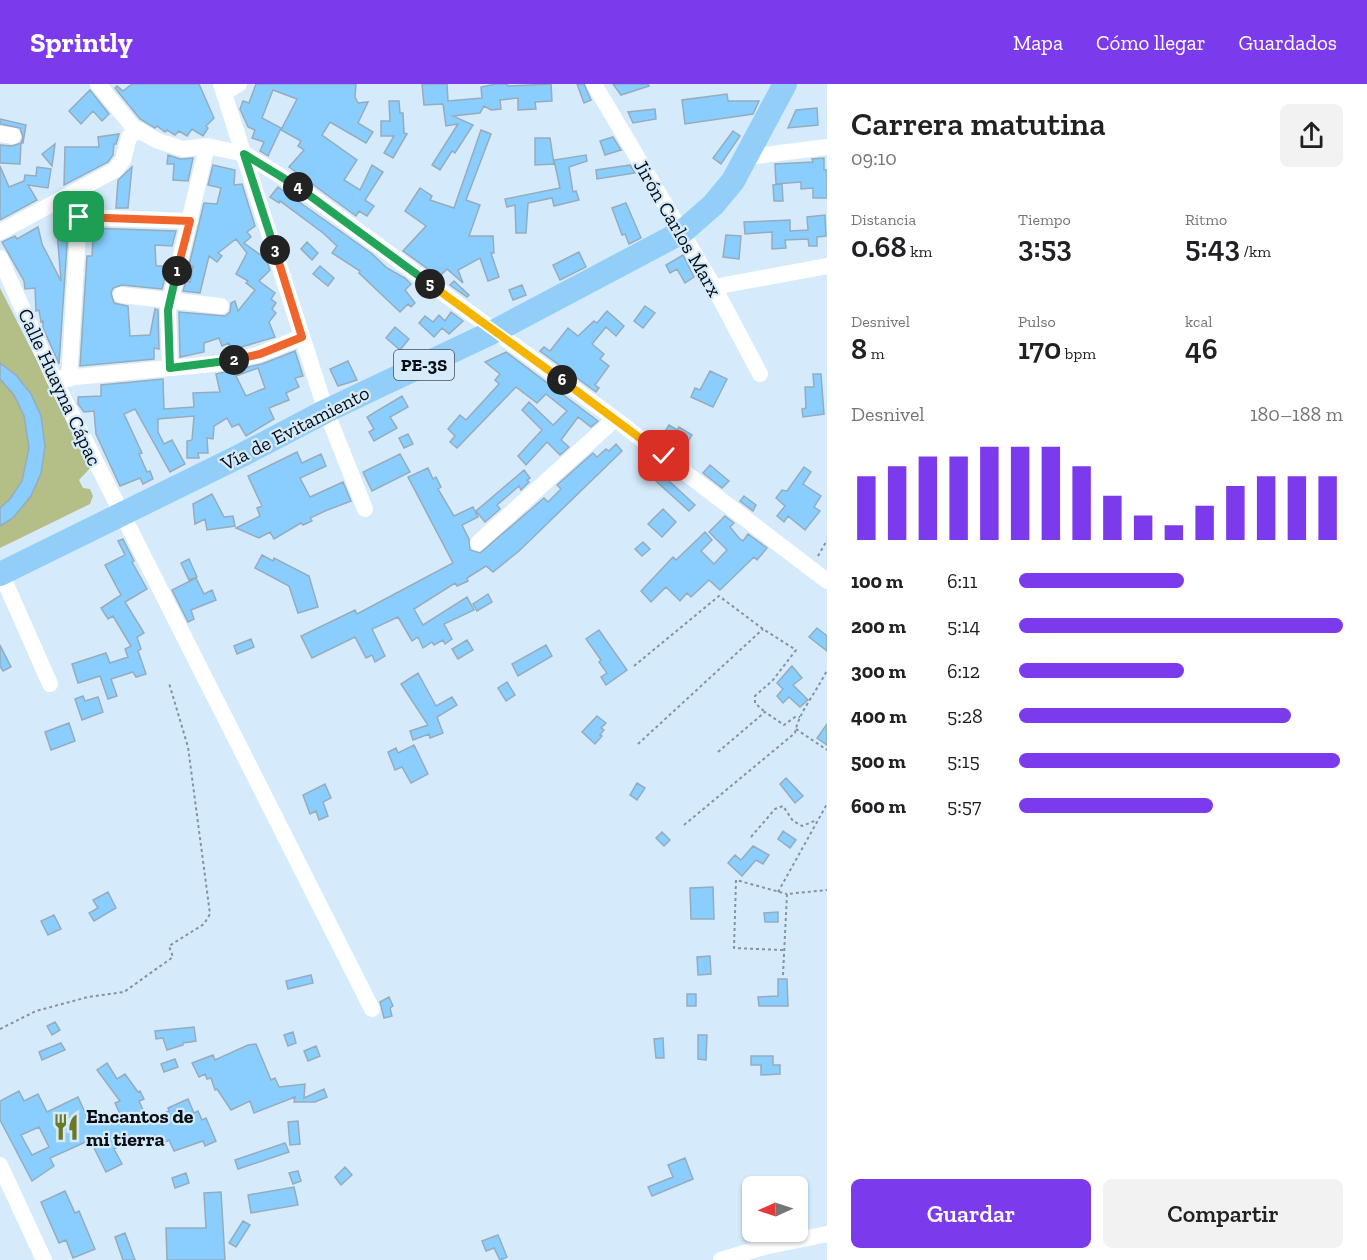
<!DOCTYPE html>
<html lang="es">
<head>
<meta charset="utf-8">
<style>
	body { margin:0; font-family:"Zilla Slab",serif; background:#f2f2f2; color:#202124; height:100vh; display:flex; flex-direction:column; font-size:22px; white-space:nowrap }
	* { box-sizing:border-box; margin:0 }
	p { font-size:20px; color:#757577 }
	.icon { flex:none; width:33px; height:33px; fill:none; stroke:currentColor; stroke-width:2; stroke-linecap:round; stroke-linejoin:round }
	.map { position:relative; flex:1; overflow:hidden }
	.panel { display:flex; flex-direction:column; background:#fff; width:540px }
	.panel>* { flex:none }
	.needle { width:39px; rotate:267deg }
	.tools { position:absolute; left:742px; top:1092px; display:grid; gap:12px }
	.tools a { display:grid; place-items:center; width:66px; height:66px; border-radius:9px; background:#fff; box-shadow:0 2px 4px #0004; font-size:30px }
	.pin { position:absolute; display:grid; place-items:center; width:51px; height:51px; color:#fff; margin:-26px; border-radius:12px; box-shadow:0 3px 9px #0006 }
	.km { position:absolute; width:30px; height:30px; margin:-15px; border-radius:50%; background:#222; color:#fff; font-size:16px; line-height:30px; text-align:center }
	.round { display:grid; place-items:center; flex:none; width:63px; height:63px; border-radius:9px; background:#f2f2f2 }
	.headline { display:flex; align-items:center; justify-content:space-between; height:102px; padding:0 24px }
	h1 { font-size:33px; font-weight:600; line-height:45px }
	.metrics { display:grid; grid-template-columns:repeat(3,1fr); gap:9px; height:102px; padding:6px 24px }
	.metrics div { display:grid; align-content:center }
	.metrics b { font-size:30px; font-weight:600 }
	.metrics small { font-size:16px; font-weight:400 }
	.metrics p { font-size:16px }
	.chart { height:168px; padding:12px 24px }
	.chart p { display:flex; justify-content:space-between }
	.chart svg { width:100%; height:108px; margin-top:6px; stroke:#7c3aed; stroke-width:6 }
	.cta { display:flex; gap:12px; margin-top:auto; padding:12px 24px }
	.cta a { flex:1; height:69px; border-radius:9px; background:#7c3aed; color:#fff; font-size:24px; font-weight:600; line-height:69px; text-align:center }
	.cta a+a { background:#f2f2f2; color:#202124 }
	ul { padding:0 24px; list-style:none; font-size:20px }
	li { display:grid; grid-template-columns:96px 72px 1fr; align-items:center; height:45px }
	li i { height:15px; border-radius:8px; background:#7c3aed }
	header { display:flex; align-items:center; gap:36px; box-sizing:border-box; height:84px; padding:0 30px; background:#7c3aed; color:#fff }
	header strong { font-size:28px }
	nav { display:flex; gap:33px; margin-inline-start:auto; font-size:21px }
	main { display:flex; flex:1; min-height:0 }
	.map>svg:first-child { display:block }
</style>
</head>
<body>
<header>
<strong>Sprintly</strong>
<nav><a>Mapa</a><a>Cómo llegar</a><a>Guardados</a></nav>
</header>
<main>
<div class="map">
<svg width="827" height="1176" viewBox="0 0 827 1176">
	<rect width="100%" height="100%" fill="#d5ebfc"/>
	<path fill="#b4be87" d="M0,204L91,383L79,396L83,404L90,405L93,412L90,420L0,464Z"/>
	<path fill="#89cefe" stroke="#96acbc" stroke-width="1.5" fill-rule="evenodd" d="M132,0H199L214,34L206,42L208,44L203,52L192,45L187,52L179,47L175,51L167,46L165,48L157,42L155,44L140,35L115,4L117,2L123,7Z
		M256,0H356L355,13L358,19L368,18L358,39L373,48L366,59L330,38L322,51L357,76L344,96L360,106L372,81L383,88L365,116L374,122L367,132L359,127L356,132L289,83L304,66L298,62L301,57L281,46L297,15L273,6L262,34L281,44L268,72L260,67L264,58L252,54L255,46L248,43L240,25L243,17L249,19Z
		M422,0H447L448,17L482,14L481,3L496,0H507L508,2L551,0L552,17L535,18L536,25L518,26V14L500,16L501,25L491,26L484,22L480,29L453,32L473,41L455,69L452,67L440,86L432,81L458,40L446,42L443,20L424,21Z
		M577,0H584L591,16L584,19Z
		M613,0H648L649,2L621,11Z
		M90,6L109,30L102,37L93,27L81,40L69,27Z
		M727,10L728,17H759L753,30L685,40L682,16Z
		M389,17H399L400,29H403L404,49L407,50L393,74L384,69L394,52H381V37H390Z
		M817,24L818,41L788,44L796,26Z
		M655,25L656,35L633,39L628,28Z
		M0,35L26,41L23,59H21L23,53L20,44L0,40Z
		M481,46L491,50L466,116L480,121L469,152H493L494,169H491L499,193L488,197L480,174L458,186L463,199L447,185L439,193L403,167L426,142L405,127L420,104L432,112L430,116L454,124Z
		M733,47L740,52L721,80L713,74Z
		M119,50L116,60H114L113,71L108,78L64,101L65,63H99L98,53Z
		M613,53L621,66L605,71L600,57Z
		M535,54H550L554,80L535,81Z
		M21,59L20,80L0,79V61L12,62Z
		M55,60L52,82L42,70Z
		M168,71L180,75L193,74L188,97L173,96L174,80H167Z
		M586,71L587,77L569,83L573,108L576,107L579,116L554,122L552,114L528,119L526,149H516L515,121L507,123L505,115L560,104L554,76Z
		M824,74V86H827V114H813V104L801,105V98L776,100L775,80L813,78L812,75Z
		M213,81L235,86L234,101L242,100L255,142L247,148L251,153L244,159L266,175L270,186L259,197L275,209L271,215L276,219L272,225L276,229L269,238L275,253L231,266L229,259L222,262L219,254L204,259V268L180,273L179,228L225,232L230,228L231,219L235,217L238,227L255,206L246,199L248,197L236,190L247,169L236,155L218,169L222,172L217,178L209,172L200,209L183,207L186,197L190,198L193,182L189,181L204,119L217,120L221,104L208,101Z
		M630,81L635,89L597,95L596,86Z
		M0,82L9,103L24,97L25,91L36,92L37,83L51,85L48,104L28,101L37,116L0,136Z
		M132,83L128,124H116L118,96Z
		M782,100L783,117H774L773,101Z
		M278,103L371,169L387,184L405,194L411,200L405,206L415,219L411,223L408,220L400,228L359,189L360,187L332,169L337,162L323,149L280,117L279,119L270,113Z
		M626,119L641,154L629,160L625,150L622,151L612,124Z
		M825,131L826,152L817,153V162H809L808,155L785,156L786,164L772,165V148L745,150L744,138L790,136V147L808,146L807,133Z
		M38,143L42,160L61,197L57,147L68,146L59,280L43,244V237L41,238L39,226L36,227L35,204L25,205L24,197L2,158L15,152L17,155Z
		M89,144L176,147L172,162L155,161L156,182H168L162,205L122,201L113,204L111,209L114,219L128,222L130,252L150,251L155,225L158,226L159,265L154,264V275L80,282L87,172H92L93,153H88Z
		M726,151L741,152L739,175L723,173Z
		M307,158L318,169L312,176L301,165Z
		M579,168L586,183L560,196L553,181Z
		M683,171L694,193L685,199L677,185L670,189L666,181Z
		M320,182L334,194L328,202L313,190Z
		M454,197L469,211L467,213L450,201Z
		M522,201L526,211L513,216L509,206Z
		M645,222L655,229L643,244L634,237Z
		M607,227L624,242L616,252L606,243L592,260L604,270L600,275L609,282L595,301L599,304L596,308L540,267L544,263L550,267L568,244L578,252L594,237L597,239Z
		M451,228L463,237L449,250L442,244L434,253L419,239L425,232L433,238L439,231L445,237Z
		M395,243L409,255L400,266L386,254Z
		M295,267L303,292L295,294L299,303L286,309L289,316L269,324L274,335L246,352L239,340L232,343L227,334L214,342L213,355L207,354L208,369H198L199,374H187V357L192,356L194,332L158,335V348L164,360L172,356L185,380L170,388L135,325L124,330L142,369L139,370L147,388L150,387L153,395L143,400L140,394L120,402L96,350L94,327L84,328L78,320V313L101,312V301L163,295L164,325L194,323L193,309L220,308L216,290L262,280ZM258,284L265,304L246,312L236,292Z
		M506,268L598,337L591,343L578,333L561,356L569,363L560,371L547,358L526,381L518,372L542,346L522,326L529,318L553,341L567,327L546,310L537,319L516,303L457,364L450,358L455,352L448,345L460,331L466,336L499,300L495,296L500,290L485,278Z
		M348,277L357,296L338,302L330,285Z
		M0,279L16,291L31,310L41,332L45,362L41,389L31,412L13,434L0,442V424L10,415L22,397L29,364L24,332L14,311L0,295Z
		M710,287L727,295L713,323L691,313L695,304L700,306Z
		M813,290H821L824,330L803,333L802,325L806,324L805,303H814Z
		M402,312L408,323L390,333L397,344L374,357L369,348L374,345L367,333Z
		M669,341L677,346L679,343L692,351L683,365L687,368L683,374L660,356Z
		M408,350L413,360L404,364L399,354Z
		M616,360L622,367L519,467L493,488L486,482L467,494L468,497L457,502L455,499L414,525L423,541L467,513L474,526L444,540L452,555L445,560L443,556L434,561L432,558L423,564L418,553L412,557L398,533L372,545L385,572L375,578L372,571L366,574L355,553L312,574L301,552L355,526L357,530L453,479L408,393L428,384L433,395L436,393L441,403L438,405L454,432L473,423L478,433L462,441L469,455L470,466L480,469L544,414L548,418L561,405L557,401L593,369L597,373L606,365L609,367Z
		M297,368L302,379L321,370L326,382L300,394L310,413L343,398L351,417L325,427L310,434L312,437L303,441L301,439L274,455L270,448L259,454L236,444L260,432L257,424L262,422L248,392Z
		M400,370L410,388L372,407L363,388Z
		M710,381L729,397L722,404L703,389Z
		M652,383L660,389L663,385L672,392L668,396L695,421L689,427L647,389Z
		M804,383L811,388L803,400L821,412L814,423L820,427L805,446L788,432L784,438L777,432L785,422L776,414L782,406L787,407Z
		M524,386L530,394L527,396L529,398L521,406L519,402L497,421L500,425L485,438L476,427Z
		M212,410L224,433L233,432L235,442L207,446L205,435L195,440L193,420Z
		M744,412L756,421L753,427L740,417Z
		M663,425L676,438L662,453L648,440Z
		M725,432L734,439L730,443L739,454L743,457L748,450L767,464L757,476L754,473L720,506L709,496L691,513L687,509L680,517L666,503L651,518L641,507L673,473L676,476L705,448L712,456L701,467L714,480L727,466L709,448Z
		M123,455L134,477L132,478L147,505L125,518L144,549L137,553L141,565L138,567L146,590L136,593L133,588L111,595L117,612L108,615L100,592L78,599L72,580L106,569L110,579L128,573L125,565L131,562L113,532L108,535L101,524L121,511L105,481L125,471L118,457Z
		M643,458L650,465L642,472L635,465Z
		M262,471L273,477L274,474L309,492L318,523L298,529L289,502L255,484Z
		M189,475L197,493L189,496L181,479Z
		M196,494L204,510L212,506L216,516L191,526L194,535L188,538L172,506Z
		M488,510L492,518L477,527L473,520Z
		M817,544L827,552V567L809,553Z
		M599,546L627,586L606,601L601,593L607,589L599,578L601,576L586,555Z
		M251,555L254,563L237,570L234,562Z
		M467,556L473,566L458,575L452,565Z
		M0,561L11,583L3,587L0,582Z
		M546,561L552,572L518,592L512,580Z
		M792,582L802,594L793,601L808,616L800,623L789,613L783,619L777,612L783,605L777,599Z
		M418,589L436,622L452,613L457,621L437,633L443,649L430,654L429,650L413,656L410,647L428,641L401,600Z
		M507,598L515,611L506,617L498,604Z
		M83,612L85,617L98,613L103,628L82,636L75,615Z
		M597,632L606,639L601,644L604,646L600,651L602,652L595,660L582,648Z
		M69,639L75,657L51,666L45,648Z
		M827,640V661L817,654Z
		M414,661L428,690L411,699L402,683L395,686L388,668L396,664L398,669Z
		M786,694L803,712L795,719L780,700Z
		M637,699L645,704L637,716L630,711Z
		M325,700L331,714L323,718L328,732L319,736L316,727L310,730L303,711Z
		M783,747L796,756L790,764L778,755Z
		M662,748L670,756L664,762L656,754Z
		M753,762L769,771L763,780L756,776L742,792L728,779L735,771L741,776Z
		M713,803L714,835H691L690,804Z
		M108,808L116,824L94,837L89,829L98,824L93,816Z
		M778,828V838H765L764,829Z
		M54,831L61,845L48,851L41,837Z
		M710,872L711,890L698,891L697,873Z
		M311,891L313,899L288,905L286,897Z
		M778,895H787L788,922H759L758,913L778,912Z
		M687,910H696V922H687Z
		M389,913L393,922L390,924L392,932L384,934L380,918Z
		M55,938L60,946L52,951L47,942Z
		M194,943L196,957L183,959V961L167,966L163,954L156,955L155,947Z
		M293,948L296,959L288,962L284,951Z
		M698,951H707L706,976L698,975Z
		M663,954L664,974H656L654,955Z
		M61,959L65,966L42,976L39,968Z
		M256,960L271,996L275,994L279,1003L305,1000L304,1014L324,1005L327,1013L315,1018H294L295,1013L254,1029L250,1017L231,1026L217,1005L215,1006L211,994L207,995L205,990L199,993L192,979L213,971L215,976L248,961Z
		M316,962L320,972L308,977L304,967Z
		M751,972H773V981H780V990L761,991V981H751Z
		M175,975L178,983L164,988L161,980Z
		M107,979L117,995L125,990L138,1008L140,1007L144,1015L139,1017L148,1037L169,1027L168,1024L188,1015L194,1029L198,1027L202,1036L206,1034L216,1057L205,1062L203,1057L174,1067L169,1056L160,1061L156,1051L142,1059L138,1052L114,1065L122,1080L106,1088L90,1056L50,1074L54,1082L32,1097L0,1036V1017L19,1007L24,1017L38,1010L47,1028L78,1013L88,1035L101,1029L106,1039L121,1032L115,1019L120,1017L97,986ZM39,1043L49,1063L32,1071L21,1051Z
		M298,1037L300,1060L290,1061L288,1038Z
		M285,1059L289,1068L238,1085L235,1076Z
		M685,1074L693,1095L652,1112L648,1103L673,1093L668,1081Z
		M345,1083L352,1091L341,1101L335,1093Z
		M298,1087L301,1097L293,1100L289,1089Z
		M186,1089L189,1099L175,1104L172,1094Z
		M294,1103L298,1121L251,1129L248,1111Z
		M65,1107L75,1129L79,1127L95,1165L73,1174L66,1156L59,1159L41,1118Z
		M221,1108L225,1176H167L166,1144H206L204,1109Z
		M243,1137L250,1141L236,1163L229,1159Z
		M125,1149L135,1176H123L115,1153Z
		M498,1151L507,1173L500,1176L494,1164L486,1167L482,1157Z"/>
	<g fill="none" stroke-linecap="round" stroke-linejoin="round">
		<path stroke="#8393a0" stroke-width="2" stroke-dasharray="3 3" stroke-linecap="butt" d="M818,472L827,456
			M634,582L719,512L763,545L796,566L773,596L755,612V619L765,628
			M796,645L827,666
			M638,660L763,545
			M718,668L765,628L784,641L795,633H800
			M684,741L795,649C798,629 818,606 827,586
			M751,753L775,725L783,722L793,737L802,742L817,736
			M778,808L827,720
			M783,866L734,864L736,796L787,810
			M783,891L787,810L827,806
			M0,945L36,927L88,913L124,908L173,873L169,862L204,840L210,830L188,663L169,599"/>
		<path stroke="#fff" stroke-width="16" d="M98,0L133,43L158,57L183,65L207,62L245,70L297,102L615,335L827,497
			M221,0L326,327L365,425
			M594,0L714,203L760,290
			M224,9L239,0
			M0,50L13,52
			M748,73L827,63
			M79,133L190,137
			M0,148L115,86L123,76L129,53L139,46
			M0,174L54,295L372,925
			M714,203L827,182
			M121,211L221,222
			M170,284L168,226L207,62
			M54,295L223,279L260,270L302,253
			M69,295L79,133L76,107
			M478,459L615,335
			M1,489L50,600
			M0,1081L44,1176
			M721,1176L764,1163L827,1150"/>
		<path stroke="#92cef8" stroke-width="24" d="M0,490L242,371L326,327L495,247L682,148L713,121L733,97L785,0"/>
	</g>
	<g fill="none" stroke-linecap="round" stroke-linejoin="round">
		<defs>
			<path id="split-1" d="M79,133L190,137L177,187"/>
			<path id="split-2" d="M177,187L168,226L170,284L234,276"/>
			<path id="split-3" d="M234,276L260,270L302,253L275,166"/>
			<path id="split-4" d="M275,166L244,70L298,103"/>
			<path id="split-5" d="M298,103L430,200"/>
			<path id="split-6" d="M430,200L562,296"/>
			<path id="split-7" d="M562,296L664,372"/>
		</defs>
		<use href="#split-1" stroke="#fff" stroke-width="12"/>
		<use href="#split-2" stroke="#fff" stroke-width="12"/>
		<use href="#split-3" stroke="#fff" stroke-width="12"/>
		<use href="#split-4" stroke="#fff" stroke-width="12"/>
		<use href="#split-5" stroke="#fff" stroke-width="12"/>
		<use href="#split-6" stroke="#fff" stroke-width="12"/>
		<use href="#split-7" stroke="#fff" stroke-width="12"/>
		<use href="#split-1" stroke="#f0652b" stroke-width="8"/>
		<use href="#split-2" stroke="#22a559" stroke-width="8"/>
		<use href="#split-3" stroke="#f0652b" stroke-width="8"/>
		<use href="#split-4" stroke="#22a559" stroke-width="8"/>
		<use href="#split-5" stroke="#22a559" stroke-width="8"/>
		<use href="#split-6" stroke="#f5b400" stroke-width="8"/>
		<use href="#split-7" stroke="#f5b400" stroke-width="8"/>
	</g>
	<defs>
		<symbol id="restaurant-bare" viewBox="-9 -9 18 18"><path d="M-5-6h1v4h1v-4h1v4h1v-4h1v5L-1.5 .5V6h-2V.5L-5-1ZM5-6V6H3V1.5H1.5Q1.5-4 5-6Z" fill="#6c7824" stroke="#d5ebfc" stroke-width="2.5" paint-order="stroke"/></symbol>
	</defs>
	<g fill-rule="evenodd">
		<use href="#restaurant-bare" x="47" y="1024" width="38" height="38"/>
	</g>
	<g text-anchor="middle" stroke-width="4.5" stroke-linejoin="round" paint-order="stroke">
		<rect fill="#d5ebfc" stroke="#455059" stroke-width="1.5" x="394" y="266" width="60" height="30" rx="4.5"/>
		<g font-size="18" font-weight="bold" fill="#070e13">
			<text x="424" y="287">PE-3S</text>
		</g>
		<g font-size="20" fill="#070e13" stroke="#d5ebfc">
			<text transform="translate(678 144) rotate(60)" y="7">Jirón Carlos Marx</text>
			<text transform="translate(60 303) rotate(65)" y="7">Calle Huayna Cápac</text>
			<text transform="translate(295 344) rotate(-27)" y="7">Vía de Evitamiento</text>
		</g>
		<g font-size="20" font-weight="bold" fill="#070e13" stroke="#d5ebfc" text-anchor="start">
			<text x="86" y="1039">Encantos de<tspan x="86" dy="23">mi tierra</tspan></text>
		</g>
	</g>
</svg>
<div class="tools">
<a><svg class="needle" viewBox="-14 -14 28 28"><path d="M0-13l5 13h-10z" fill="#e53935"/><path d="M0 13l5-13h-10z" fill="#757577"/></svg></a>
</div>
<div class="pin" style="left:79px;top:133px;background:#1e9e55"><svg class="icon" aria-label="arrive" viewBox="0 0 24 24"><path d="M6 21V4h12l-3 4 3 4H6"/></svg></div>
<div class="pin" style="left:664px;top:372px;background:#d93025"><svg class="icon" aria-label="check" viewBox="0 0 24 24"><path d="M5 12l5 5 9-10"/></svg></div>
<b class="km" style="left:177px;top:187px">1</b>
<b class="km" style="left:234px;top:276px">2</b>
<b class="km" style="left:275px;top:166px">3</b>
<b class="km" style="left:298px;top:103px">4</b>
<b class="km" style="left:430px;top:200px">5</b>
<b class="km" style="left:562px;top:296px">6</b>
</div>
<section class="panel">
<div class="headline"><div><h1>Carrera matutina</h1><p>09:10</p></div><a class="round"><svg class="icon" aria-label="share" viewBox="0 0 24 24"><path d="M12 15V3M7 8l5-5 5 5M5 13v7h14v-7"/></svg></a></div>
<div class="metrics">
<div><p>Distancia</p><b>0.68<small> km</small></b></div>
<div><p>Tiempo</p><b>3:53</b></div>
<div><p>Ritmo</p><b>5:43<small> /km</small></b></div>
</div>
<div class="metrics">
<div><p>Desnivel</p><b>8<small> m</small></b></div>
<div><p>Pulso</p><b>170<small> bpm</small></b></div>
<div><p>kcal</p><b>46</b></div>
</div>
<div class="chart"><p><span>Desnivel</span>180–188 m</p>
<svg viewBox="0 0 160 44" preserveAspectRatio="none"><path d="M5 44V18M15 44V14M25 44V10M35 44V10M45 44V6M55 44V6M65 44V6M75 44V14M85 44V26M95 44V34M105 44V38M115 44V30M125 44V22M135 44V18M145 44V18M155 44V18"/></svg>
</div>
<ul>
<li><b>100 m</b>6:11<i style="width:51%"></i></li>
<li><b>200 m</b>5:14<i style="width:100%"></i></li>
<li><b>300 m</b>6:12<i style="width:51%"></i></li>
<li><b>400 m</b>5:28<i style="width:84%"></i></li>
<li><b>500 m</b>5:15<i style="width:99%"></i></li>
<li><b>600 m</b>5:57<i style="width:60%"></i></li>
</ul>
<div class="cta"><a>Guardar</a><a>Compartir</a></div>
</section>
</main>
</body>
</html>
